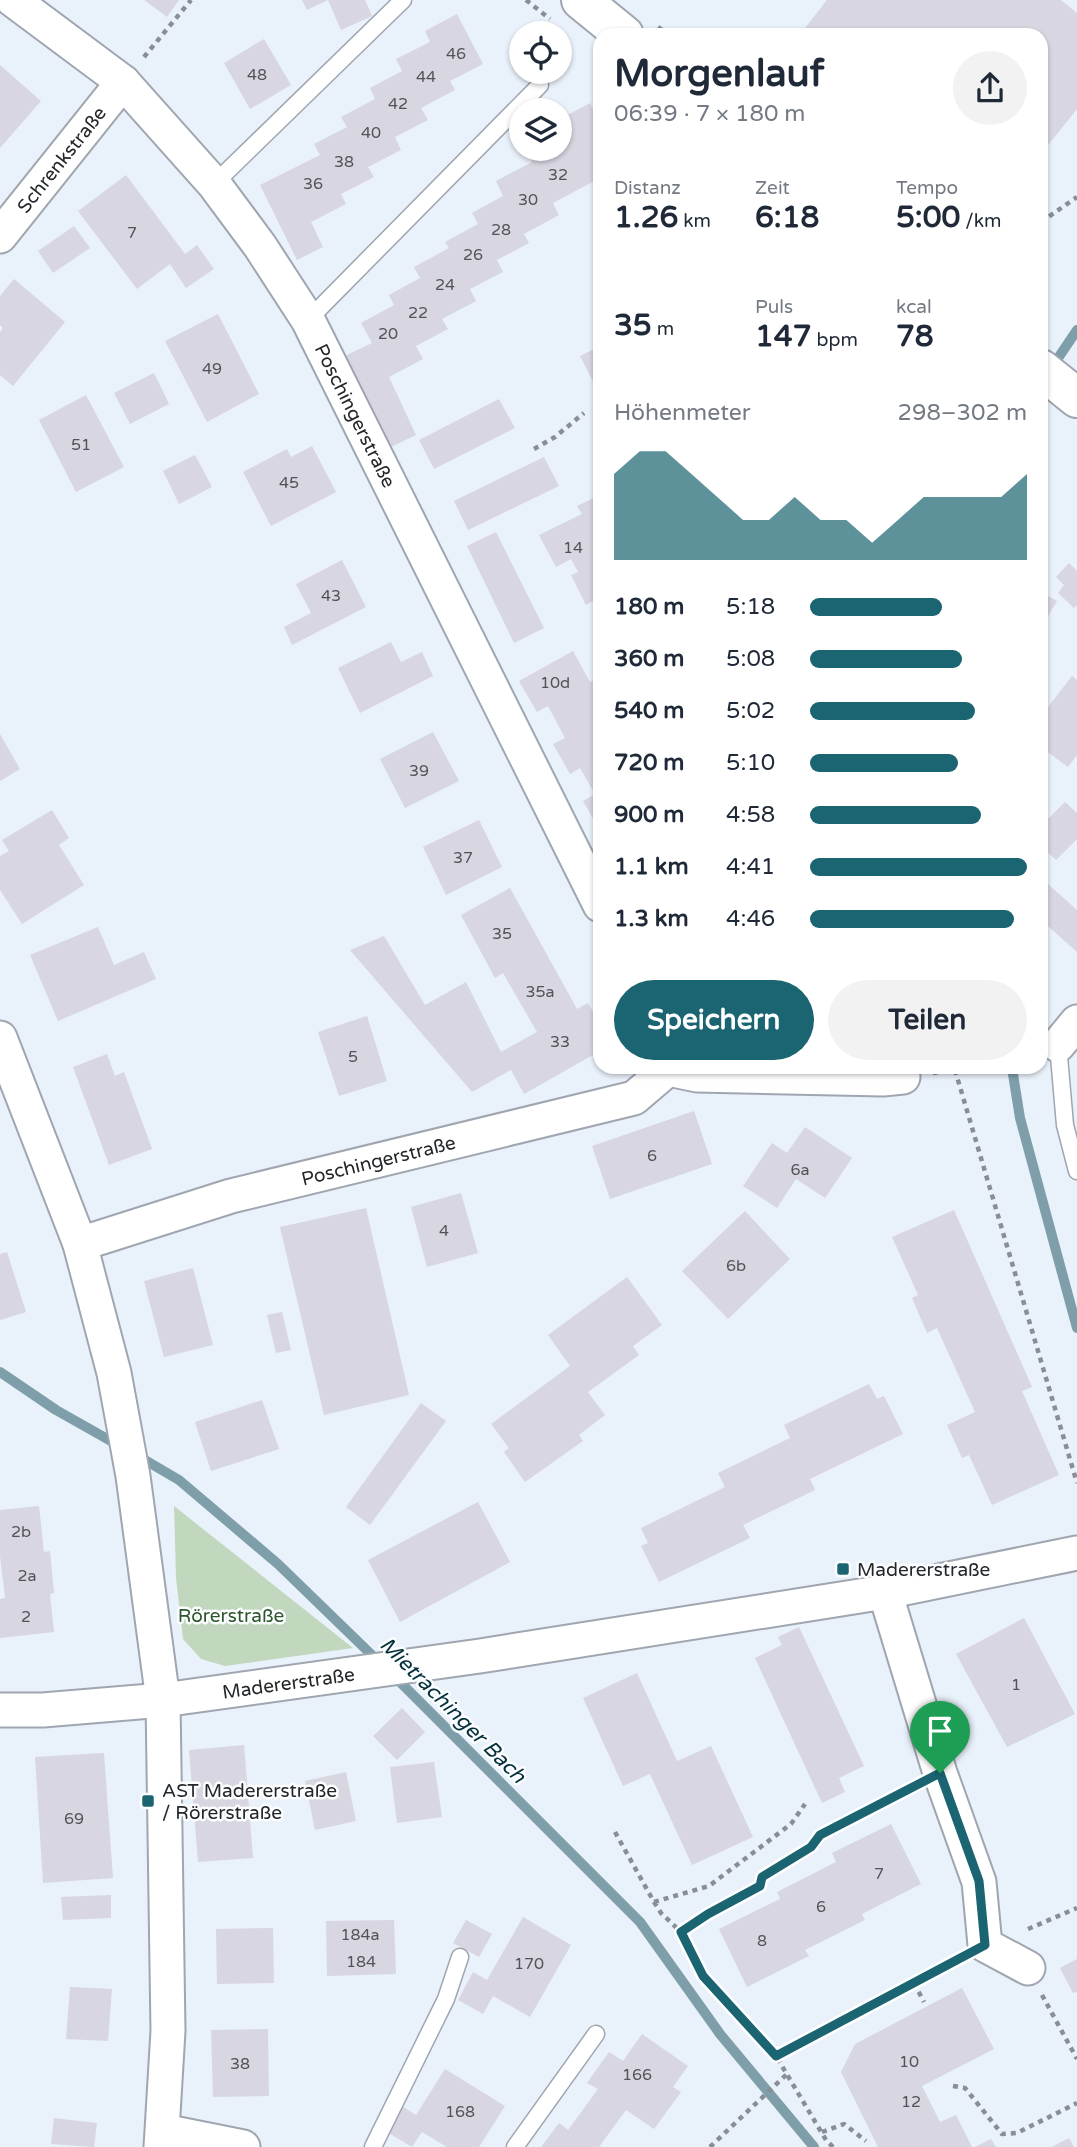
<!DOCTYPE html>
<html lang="de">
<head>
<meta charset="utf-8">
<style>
	body { margin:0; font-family:"Varela Round",sans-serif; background:#f2f2f3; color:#1f2937; height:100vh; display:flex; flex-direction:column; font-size:26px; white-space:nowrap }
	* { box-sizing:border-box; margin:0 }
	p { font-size:23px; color:#747a83 }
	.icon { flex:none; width:38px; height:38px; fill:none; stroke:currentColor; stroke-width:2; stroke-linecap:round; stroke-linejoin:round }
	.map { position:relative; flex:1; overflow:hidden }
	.details { position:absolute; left:593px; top:28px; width:455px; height:1046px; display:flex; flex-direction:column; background:#fff; border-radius:21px; box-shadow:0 2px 5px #0004 }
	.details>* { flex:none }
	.fabs { position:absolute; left:509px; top:21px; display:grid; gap:14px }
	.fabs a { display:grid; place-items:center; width:63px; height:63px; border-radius:50%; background:#fff; box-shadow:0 2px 5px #0004; font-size:35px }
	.pin { position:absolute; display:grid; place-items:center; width:60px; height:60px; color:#fff; margin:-72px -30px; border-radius:50% 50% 50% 0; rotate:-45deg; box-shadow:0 0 7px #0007 }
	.pin .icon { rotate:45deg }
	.round { display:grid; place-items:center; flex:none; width:74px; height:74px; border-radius:37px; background:#f2f2f3 }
	.summary { display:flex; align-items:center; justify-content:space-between; height:119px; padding:0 21px }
	h1 { font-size:38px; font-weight:700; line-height:52px }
	.stats { display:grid; grid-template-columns:repeat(3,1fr); gap:10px; height:119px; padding:7px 21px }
	.stats div { display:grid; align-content:center }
	.stats b { font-size:30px; font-weight:700 }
	.stats small { font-size:19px; font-weight:400 }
	.stats p { font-size:19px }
	.chart { height:196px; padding:14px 21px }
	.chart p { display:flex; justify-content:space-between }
	.chart svg { width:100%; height:126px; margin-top:7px; fill:#1b6472; opacity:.7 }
	.cta { display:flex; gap:14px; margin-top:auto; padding:14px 21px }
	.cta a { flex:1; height:80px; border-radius:42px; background:#1b6472; color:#fff; font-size:28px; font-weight:700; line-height:80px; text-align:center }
	.cta a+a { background:#f2f2f3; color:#1f2937 }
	ul { padding:0 21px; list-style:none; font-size:23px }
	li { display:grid; grid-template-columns:112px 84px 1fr; align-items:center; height:52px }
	li i { height:18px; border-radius:9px; background:#1b6472 }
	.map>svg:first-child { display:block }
</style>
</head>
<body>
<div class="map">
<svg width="1077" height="2147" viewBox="0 0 1077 2147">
	<rect width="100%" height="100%" fill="#e9f1fa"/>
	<path fill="#c1d8bf" d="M174,1506L353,1648L225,1666L201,1659L183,1639L176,1578Z"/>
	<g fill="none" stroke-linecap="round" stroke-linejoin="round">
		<path stroke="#7e9faa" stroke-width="10" d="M1052,367L1077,330
			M1012,1068L1020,1118L1077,1328
			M0,1372L56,1410L118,1445
			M138,1456L179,1480L278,1564L378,1661
			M392,1674L640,1922L720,2034L814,2147"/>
	</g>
	<path fill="#d8d6e1" d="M144,0H179L167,17Z
		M302,0H365L372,16L341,30L328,0L307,10Z
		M827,0H1061L1077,13V109L1041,154V35H813L805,28Z
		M457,14L483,64L450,81L455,90L421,108L428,120L395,137L401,150L368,167L374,177L341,194L346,204L311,222L323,247L297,260L260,185L320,155L314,144L347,127L341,117L375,99L370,88L402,71L396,59L430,42L425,31Z
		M264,39L291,85L250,109L224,63Z
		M0,65L41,101L0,148Z
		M590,103L600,123V178L553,203L559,215L524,234L529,243L497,260L503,272L470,289L476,301L442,319L448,329L416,346L423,359L389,377L416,435L389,448L345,356L372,343L361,323L394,305L389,295L420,278L414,267L449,248L445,242L478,224L472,213L503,196L496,181L532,162L527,153L534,149H560V119Z
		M126,175L185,254L197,245L214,269L186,288L170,264L137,289L78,211Z
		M74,226L90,248L53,273L38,251Z
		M14,279L65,322L13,386L0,375V332L3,328L0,325V296Z
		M218,314L259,394L207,422L165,341Z
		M600,346V395L580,356Z
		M154,373L169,404L130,424L114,393Z
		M86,395L124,467L76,492L39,420Z
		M499,399L515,428L434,469L419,440Z
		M312,446L336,492L271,526L243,472L287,449L291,457Z
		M195,455L212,487L179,504L163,471Z
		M544,457L559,486L468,530L454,501Z
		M598,496L600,499V597L586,605L571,575L578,572L571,559L556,567L539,535L582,514L577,506Z
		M496,532L544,628L514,643L467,546Z
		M342,560L366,607L292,645L284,627L311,613L296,584Z
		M1069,563L1077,571V605L1074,608L1058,593L1064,585L1056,577Z
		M1041,592L1057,601L1041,628Z
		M391,642L401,662L422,652L433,676L360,713L338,668Z
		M573,651L590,682L599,678L600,681V831L583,801L595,794L580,768L570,774L553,744L565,738L548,706L537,712L519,681Z
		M1072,676L1077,680V755L1068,767L1041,747V716Z
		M433,732L459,781L405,808L380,759Z
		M0,734L20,769L0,781Z
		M1065,802L1077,813V839L1056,860L1041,846V826Z
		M52,810L69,838L59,845L84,885L22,924L0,890V856L9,851L2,840Z
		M479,820L502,867L446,895L423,847Z
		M1048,884L1077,910V952L1041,920V892Z
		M510,888L577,1009L588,1003L600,1024V1051L524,1094L511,1070L472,1092L350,950L384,936L425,1005L466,982L501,1052L537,1032L503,973L495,978L461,915Z
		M98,927L114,965L144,952L156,979L58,1021L30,955Z
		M367,1016L387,1081L339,1096L318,1032Z
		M107,1054L115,1076L124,1072L152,1149L109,1165L73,1067Z
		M694,1111L712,1164L610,1199L592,1146Z
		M805,1127L852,1158L825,1198L796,1179L777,1208L743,1186L772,1143L787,1153Z
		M461,1193L478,1253L427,1267L411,1207Z
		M366,1208L409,1395L324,1415L280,1227Z
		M954,1210L1032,1387L1022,1391L1059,1475L992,1505L969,1455L962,1458L947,1425L975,1412L937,1328L927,1333L912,1298L918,1295L892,1237Z
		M745,1211L790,1259L728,1319L682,1271Z
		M7,1252L26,1312L0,1320V1254Z
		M193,1268L213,1345L164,1357L144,1281Z
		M627,1277L662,1325L633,1346L639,1355L588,1392L605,1415L579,1435L583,1441L525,1482L504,1452L509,1448L491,1424L570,1366L548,1335Z
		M282,1312L291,1350L276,1353L267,1315Z
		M869,1384L877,1399L884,1396L903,1434L810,1479L815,1490L743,1525L750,1538L659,1582L641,1546L648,1543L641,1528L725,1487L718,1473L790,1438L784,1425Z
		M262,1400L279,1449L211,1471L195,1422Z
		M421,1403L446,1421L370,1525L346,1507Z
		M478,1502L510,1562L400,1622L368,1560Z
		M39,1506L44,1552L50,1551L54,1593L50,1594L54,1632L0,1638V1599L5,1598L0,1556V1510Z
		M1024,1618L1075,1714L1007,1747L956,1654Z
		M799,1627L864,1766L839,1778L845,1792L822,1803L755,1658L782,1645L778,1637Z
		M637,1673L677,1761L711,1746L753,1837L692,1865L650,1774L623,1786L583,1698Z
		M402,1708L425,1732L397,1760L373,1736Z
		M244,1745L253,1858L198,1862L189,1750Z
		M104,1753L113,1878L43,1883L35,1757Z
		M434,1762L442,1817L397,1823L390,1767Z
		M346,1772L356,1821L315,1830L305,1781Z
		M891,1824L921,1884L862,1914L865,1920L805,1950L809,1956L747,1987L719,1929L780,1899L777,1892L836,1862L832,1853Z
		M111,1895V1918L63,1920L61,1897Z
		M523,1917L571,1945L530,2017L493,1996L483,2014L458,2000L473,1972L487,1980Z
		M394,1920L396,1974L327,1976L326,1921Z
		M466,1920L492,1934L479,1957L453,1943Z
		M273,1928L274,1983L217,1984L216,1929Z
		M1077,1959V1992L1073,1993L1060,1968Z
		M70,1987L112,1989L108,2041L66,2039Z
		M962,1988L994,2049L922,2086L940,2122L956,2115L972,2147H878L841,2072L855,2044Z
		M268,2029L269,2096L213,2097L211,2030Z
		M642,2034L688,2066L673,2087L681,2092L654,2129L626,2110L599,2147H541L559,2123L568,2130L598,2089L587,2083L609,2052L623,2061Z
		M445,2069L505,2106L479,2147H447L422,2132L412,2147L387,2132L402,2106L416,2115Z
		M54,2118L97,2123L94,2147L51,2144Z
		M1069,2138L1074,2147H1052Z
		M991,2139L996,2147H975Z"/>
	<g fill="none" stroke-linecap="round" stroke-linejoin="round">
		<defs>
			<path id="lane" d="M214,184L403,0
				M308,320L540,85
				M1058,1045L1065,1125L1077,1171
				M373,2147L446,1999L460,1957
				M515,2147L596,2034"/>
			<g id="street">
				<path id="s1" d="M13,0L123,82L214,184L260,246L308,320L600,905"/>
				<path id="s2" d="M0,236L123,82"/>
				<path d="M0,1038L80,1244L114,1373L133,1476L163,1700L168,2031L161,2147"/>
				<path d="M1058,1045L1077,1022"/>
				<path d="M668,1069L697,1075L883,1079L903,1077"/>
				<path id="s3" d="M80,1244L231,1196L634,1098L668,1069"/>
				<path d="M885,1592L940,1773L979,1882L985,1945L1028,1968"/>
				<path id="s4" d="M0,1710H43L163,1700L480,1656L885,1592L1077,1553"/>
				<path d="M163,2131L243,2147"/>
			</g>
			<path id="secondary" d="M581,0L624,35
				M1041,369L1077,398"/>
		</defs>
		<use href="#lane" stroke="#9fa6af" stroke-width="19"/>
		<use href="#street" stroke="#9fa6af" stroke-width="37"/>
		<use href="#secondary" stroke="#9fa6af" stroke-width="42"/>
		<path stroke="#888e94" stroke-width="4.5" stroke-dasharray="5 5" stroke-linecap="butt" d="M526,0L550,19
			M658,27L669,35
			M144,57L191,0
			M1041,222L1077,197
			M534,449L555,437L584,413
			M955,1070L1077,1483
			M933,1073L966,1068
			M615,1832L654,1902L661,1913L681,1932L703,1976L776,2056
			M654,1902L709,1886L791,1824L805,1804
			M1028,1929L1077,1908
			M681,1932L708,1914L760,1886L762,1877L811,1848L820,1835L910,1789
			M914,1983L924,2002
			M1042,1995L1077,2059
			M953,2086L965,2088L1002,2134L1017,2133L1077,2103
			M822,2132L844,2124L866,2141
			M710,2147L787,2074
			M833,2147L826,2140L776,2056L956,1961"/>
		<use href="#lane" stroke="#fff" stroke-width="16"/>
		<use href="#street" stroke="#fff" stroke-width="33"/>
		<use href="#secondary" stroke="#fff" stroke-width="38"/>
	</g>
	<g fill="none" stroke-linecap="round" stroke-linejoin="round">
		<defs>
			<path id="route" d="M940,1773L979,1881L985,1945L776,2056L703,1976L681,1932L708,1914L760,1886L762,1877L811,1847L820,1835Z"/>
		</defs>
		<use href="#route" stroke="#fff" stroke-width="14"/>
		<use href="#route" stroke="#1b6472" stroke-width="9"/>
	</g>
	<g fill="#1b6472" stroke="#fcfdff" stroke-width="2.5">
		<rect x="836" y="1562" width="14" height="14" rx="3.5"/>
		<rect x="141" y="1794" width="14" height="14" rx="3.5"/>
	</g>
	<g text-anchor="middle" stroke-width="5" stroke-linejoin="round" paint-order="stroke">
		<g font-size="16" fill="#515358">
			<text x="456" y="59">46</text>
			<text x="257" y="80">48</text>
			<text x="426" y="82">44</text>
			<text x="398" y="109">42</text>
			<text x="371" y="138">40</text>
			<text x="344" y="167">38</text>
			<text x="558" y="180">32</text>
			<text x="313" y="189">36</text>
			<text x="528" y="205">30</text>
			<text x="501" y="235">28</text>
			<text x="132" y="238">7</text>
			<text x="473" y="260">26</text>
			<text x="445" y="290">24</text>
			<text x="418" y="318">22</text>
			<text x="388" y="339">20</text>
			<text x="212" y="374">49</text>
			<text x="81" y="450">51</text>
			<text x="289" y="488">45</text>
			<text x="573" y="553">14</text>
			<text x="331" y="601">43</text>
			<text x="555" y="688">10d</text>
			<text x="419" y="776">39</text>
			<text x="463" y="863">37</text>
			<text x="502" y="939">35</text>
			<text x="540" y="997">35a</text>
			<text x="560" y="1047">33</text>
			<text x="353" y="1062">5</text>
			<text x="652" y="1161">6</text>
			<text x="800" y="1175">6a</text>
			<text x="444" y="1236">4</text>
			<text x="736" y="1271">6b</text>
			<text x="21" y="1537">2b</text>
			<text x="27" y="1581">2a</text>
			<text x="26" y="1622">2</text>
			<text x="1016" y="1690">1</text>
			<text x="74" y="1824">69</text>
			<text x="879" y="1879">7</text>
			<text x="821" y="1912">6</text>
			<text x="360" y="1940">184a</text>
			<text x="762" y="1946">8</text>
			<text x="361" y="1967">184</text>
			<text x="529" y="1969">170</text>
			<text x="909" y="2067">10</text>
			<text x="240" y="2069">38</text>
			<text x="637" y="2080">166</text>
			<text x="911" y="2107">12</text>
			<text x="460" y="2117">168</text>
		</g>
		<g font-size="19" fill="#24272a" stroke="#fcfdff">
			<text dy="7" stroke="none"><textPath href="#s2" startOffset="98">Schrenkstraße</textPath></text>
			<text dy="7" stroke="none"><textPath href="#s1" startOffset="546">Poschingerstraße</textPath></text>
			<text dy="7" stroke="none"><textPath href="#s3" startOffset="310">Poschingerstraße</textPath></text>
			<text dy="7" stroke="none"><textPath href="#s4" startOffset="290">Madererstraße</textPath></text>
		</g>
		<g font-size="19" fill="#24272a" stroke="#fcfdff" text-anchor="start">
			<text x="857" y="1576">Madererstraße</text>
			<text x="162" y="1797">AST Madererstraße<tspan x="162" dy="22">/ Rörerstraße</tspan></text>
		</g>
		<g font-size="19" fill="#2e562c" stroke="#fcfdff">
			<text x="231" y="1622">Rörerstraße</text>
		</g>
		<g font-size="21" font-style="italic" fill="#022f3a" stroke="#fcfdff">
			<text transform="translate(453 1710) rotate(45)" y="7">Mietrachinger Bach</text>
		</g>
	</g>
</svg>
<div class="fabs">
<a><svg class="icon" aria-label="locate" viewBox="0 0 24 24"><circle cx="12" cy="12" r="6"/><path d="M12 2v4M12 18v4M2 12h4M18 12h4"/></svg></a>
<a><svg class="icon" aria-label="layers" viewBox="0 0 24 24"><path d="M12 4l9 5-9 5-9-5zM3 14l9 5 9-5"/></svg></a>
</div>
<div class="pin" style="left:940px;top:1773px;background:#1e9e55"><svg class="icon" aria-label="arrive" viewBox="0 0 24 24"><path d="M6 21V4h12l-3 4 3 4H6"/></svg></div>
<section class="details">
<div class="summary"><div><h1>Morgenlauf</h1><p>06:39 · 7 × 180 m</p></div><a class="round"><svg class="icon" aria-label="share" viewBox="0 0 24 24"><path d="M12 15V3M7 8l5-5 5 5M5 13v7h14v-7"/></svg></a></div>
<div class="stats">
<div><p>Distanz</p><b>1.26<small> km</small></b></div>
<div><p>Zeit</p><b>6:18</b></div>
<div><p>Tempo</p><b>5:00<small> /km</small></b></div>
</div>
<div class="stats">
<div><b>35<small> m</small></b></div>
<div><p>Puls</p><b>147<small> bpm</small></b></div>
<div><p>kcal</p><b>78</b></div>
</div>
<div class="chart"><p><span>Höhenmeter</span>298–302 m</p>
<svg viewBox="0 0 160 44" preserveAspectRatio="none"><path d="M0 44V14L10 6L20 6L30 14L40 22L50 30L60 30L70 22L80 30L90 30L100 38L110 30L120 22L130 22L140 22L150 22L160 14V44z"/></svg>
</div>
<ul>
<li><b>180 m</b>5:18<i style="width:61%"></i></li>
<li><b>360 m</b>5:08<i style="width:70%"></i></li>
<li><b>540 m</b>5:02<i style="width:76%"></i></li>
<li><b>720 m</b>5:10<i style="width:68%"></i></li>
<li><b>900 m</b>4:58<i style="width:79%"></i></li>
<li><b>1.1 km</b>4:41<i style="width:100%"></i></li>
<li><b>1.3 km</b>4:46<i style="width:94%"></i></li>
</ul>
<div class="cta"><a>Speichern</a><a>Teilen</a></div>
</section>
</div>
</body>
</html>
